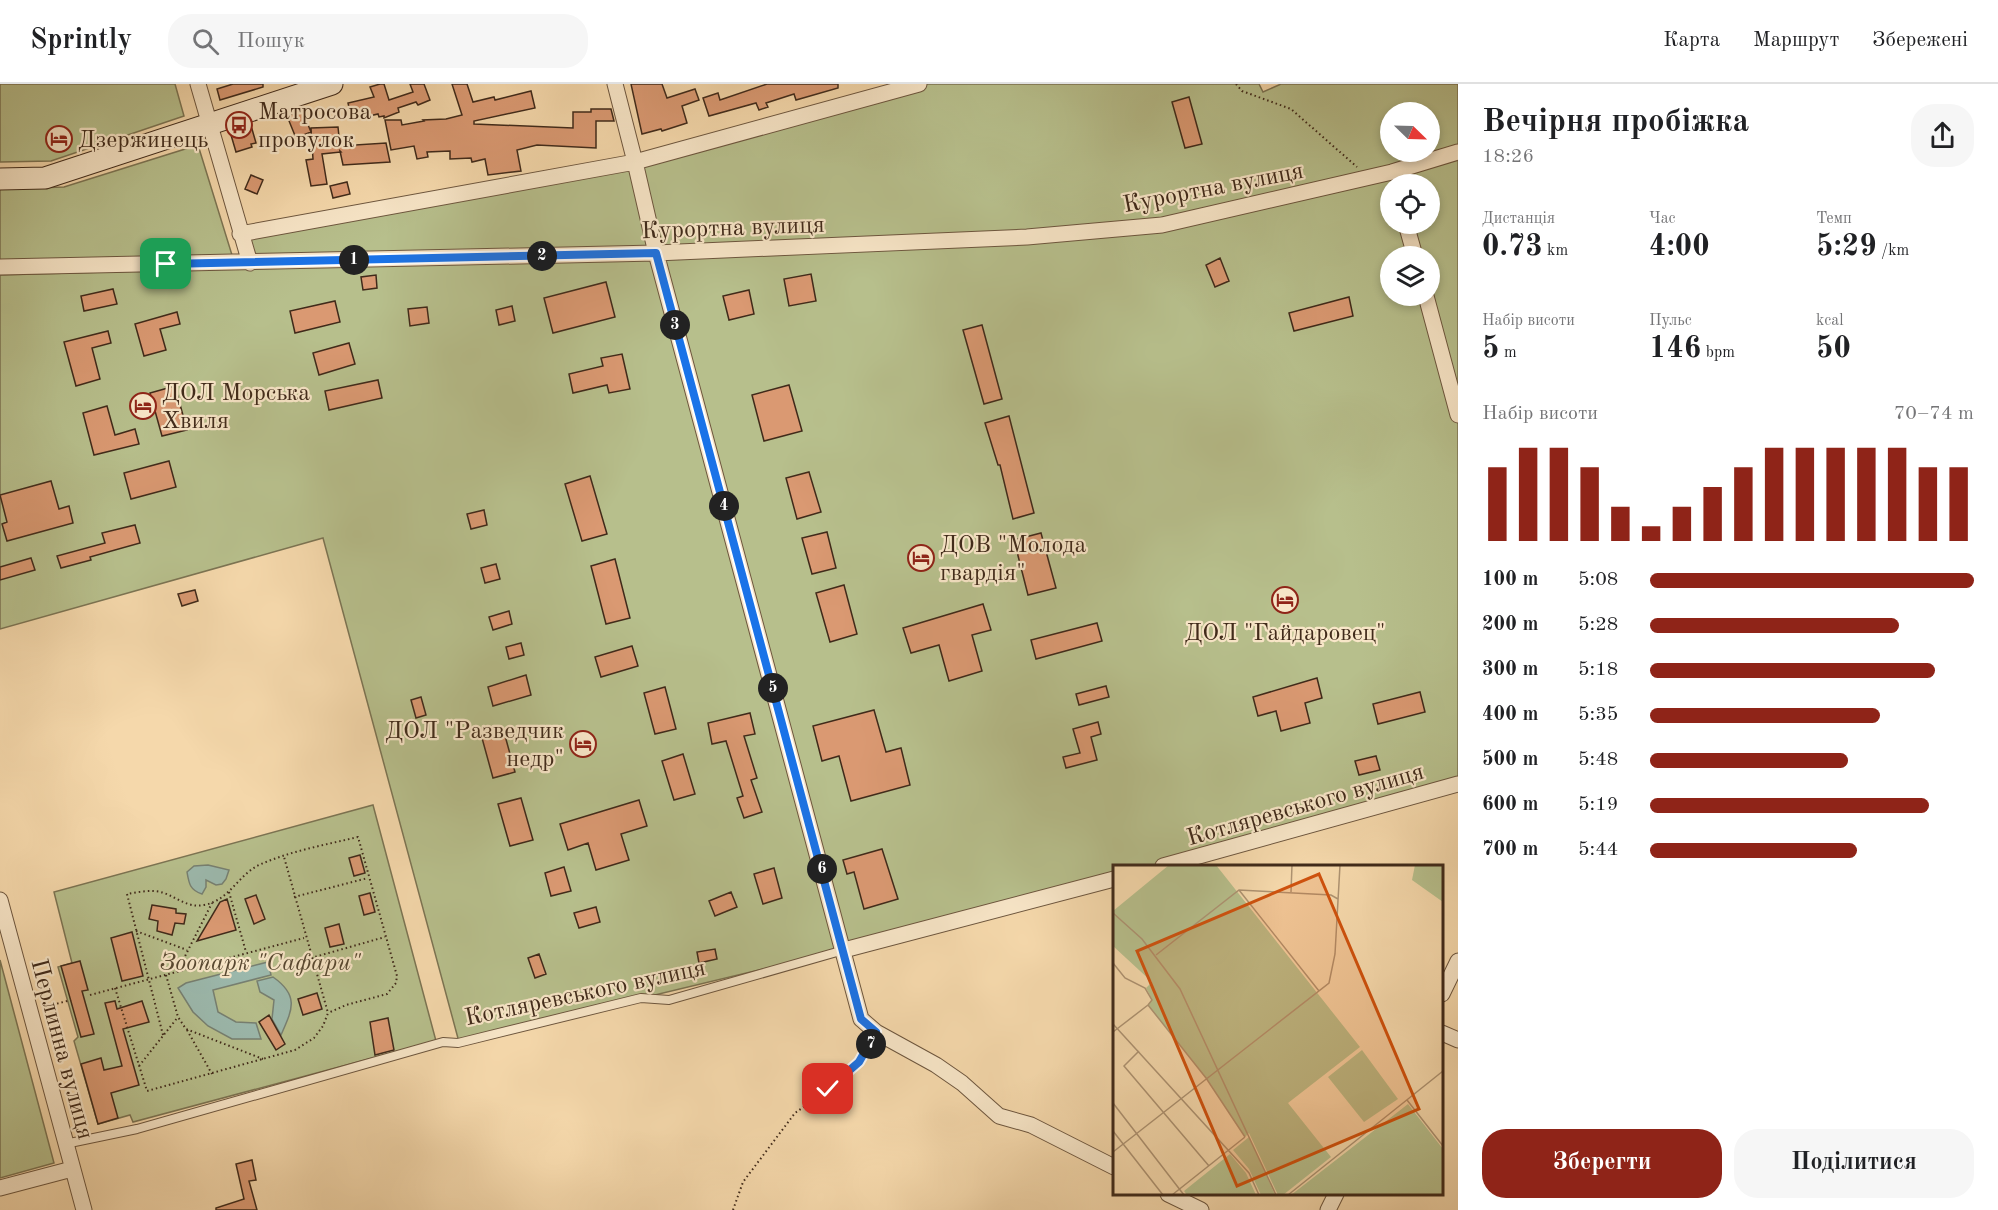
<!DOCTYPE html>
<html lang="uk">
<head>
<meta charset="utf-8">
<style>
	body { margin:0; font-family:"Old Standard TT",serif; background:#f6f6f6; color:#202124; height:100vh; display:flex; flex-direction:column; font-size:22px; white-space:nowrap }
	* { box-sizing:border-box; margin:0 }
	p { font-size:20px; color:#757577 }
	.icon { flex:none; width:33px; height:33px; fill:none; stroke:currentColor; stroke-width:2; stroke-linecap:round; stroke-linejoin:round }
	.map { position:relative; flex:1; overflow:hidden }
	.drawer { display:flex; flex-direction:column; background:#fff; width:540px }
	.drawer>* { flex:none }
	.needle { width:39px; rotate:113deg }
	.tools { position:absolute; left:1380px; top:18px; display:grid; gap:12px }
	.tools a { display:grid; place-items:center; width:60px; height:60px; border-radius:50%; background:#fff; box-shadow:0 3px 9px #0003; font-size:30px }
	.pin { position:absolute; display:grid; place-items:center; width:51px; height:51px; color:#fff; margin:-26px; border-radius:12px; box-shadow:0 3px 9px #0006 }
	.km { position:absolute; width:30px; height:30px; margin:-15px; border-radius:50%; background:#222; color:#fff; font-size:16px; line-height:30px; text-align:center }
	.round { display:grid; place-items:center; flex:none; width:63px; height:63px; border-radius:24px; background:#f6f6f6 }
	.head { display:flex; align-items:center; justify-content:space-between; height:102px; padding:0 24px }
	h1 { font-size:33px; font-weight:800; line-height:45px }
	.figures { display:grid; grid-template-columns:repeat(3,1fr); gap:9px; height:102px; padding:6px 24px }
	.figures div { display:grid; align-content:center }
	.figures b { font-size:30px; font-weight:800 }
	.figures small { font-size:16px; font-weight:400 }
	.figures p { font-size:16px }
	.chart { height:168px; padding:12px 24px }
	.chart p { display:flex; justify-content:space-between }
	.chart svg { width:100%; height:108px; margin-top:6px; stroke:#8f2418; stroke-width:6 }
	.button { display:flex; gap:12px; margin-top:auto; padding:12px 24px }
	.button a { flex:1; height:69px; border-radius:24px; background:#8f2418; color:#fff; font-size:24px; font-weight:800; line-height:69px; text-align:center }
	.button a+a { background:#f6f6f6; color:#202124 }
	ul { padding:0 24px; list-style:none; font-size:20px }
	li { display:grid; grid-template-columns:96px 72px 1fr; align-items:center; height:45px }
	li i { height:15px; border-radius:8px; background:#8f2418 }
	header { display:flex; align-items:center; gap:36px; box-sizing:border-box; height:84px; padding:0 30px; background:#fff; border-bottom:2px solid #e0e0e0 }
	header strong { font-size:28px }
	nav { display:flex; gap:33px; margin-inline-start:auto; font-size:21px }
	.search { width:420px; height:54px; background:#f6f6f6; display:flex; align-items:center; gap:15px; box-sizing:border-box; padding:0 21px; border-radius:24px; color:#757577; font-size:22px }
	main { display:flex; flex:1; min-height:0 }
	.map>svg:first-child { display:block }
</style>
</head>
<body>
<header>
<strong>Sprintly</strong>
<div class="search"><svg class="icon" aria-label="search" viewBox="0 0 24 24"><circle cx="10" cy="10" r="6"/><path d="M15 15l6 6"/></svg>Пошук</div>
<nav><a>Карта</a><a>Маршрут</a><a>Збережені</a></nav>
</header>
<main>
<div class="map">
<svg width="1458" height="1126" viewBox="0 0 1458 1126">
	<rect width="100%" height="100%" fill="#f5d8ab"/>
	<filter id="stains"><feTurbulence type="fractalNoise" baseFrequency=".00333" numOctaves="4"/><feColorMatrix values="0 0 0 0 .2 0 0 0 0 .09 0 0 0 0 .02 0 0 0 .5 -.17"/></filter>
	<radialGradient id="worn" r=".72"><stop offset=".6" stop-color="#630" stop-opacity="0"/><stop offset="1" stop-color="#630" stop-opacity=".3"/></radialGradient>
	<path fill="#b7bf8c" stroke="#7c7453" stroke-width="1.5" fill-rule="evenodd" d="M0,0H175L184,32L51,77L0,78Z
		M922,0H1259L1263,8L1281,0H1458V328L1430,212V172H1390V212H1425L1458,333V699L1163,782H1114V795L842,866L459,958L323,454L0,545V191L248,184L251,178L242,152L636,79ZM1390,28H1430V68H1390ZM1390,100H1430V140H1390Z
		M198,61L232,171L0,176V105L64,103Z
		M373,721L436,957L133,1038L130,1031L98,1040L74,957L78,953L58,883L72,879L54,808Z
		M0,876L54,1079L0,1094Z"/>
	<path fill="#9cb9ad" stroke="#778072" stroke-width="1.5" d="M208,781L229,786L226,795L222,800L216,801L206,796V803L202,810C190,806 189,800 187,788L194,782Z
		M268,878L271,891L213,906L218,928L236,938L256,939L261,955H232L208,942L193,928L178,904L186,899Z
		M273,893C300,912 292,926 281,951L272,935L274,916L260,908L257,897Z"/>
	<path fill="#da9972" stroke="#402a1a" stroke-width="1.5" d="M233,0H263V3L220,16L217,5Z
		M380,0H384L389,16L413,8L410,0H424L430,16L418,21L416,18L398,24L399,28L384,34V32L379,33L378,30L352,36L348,19L374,13L370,3Z
		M452,0H467L473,18L494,13L495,16L531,7L535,24L474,37V40L573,44V28H591V25H611L614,37H596V64L537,61L517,66L521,87L488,91L485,75L472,78L471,74L450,75V67L427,68L428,73L417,75L414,62L391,66L385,36H401L402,41L424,37L423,36L446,35L462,31Z
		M631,0H662L667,14L695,5L699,16L682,22L687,39L662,47L661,45L642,50Z
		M767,0H838V4L796,16L794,10L766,19L768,23L759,26L756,19L709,32L703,14L718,9L720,16Z
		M1189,13L1202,60L1185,64L1172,18Z
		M302,26L311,48L296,54L287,32Z
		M338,43L340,62L386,59L390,78L343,81L340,67L341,68L322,70L327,100L311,102L306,76L313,75L311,44Z
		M252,45L256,59L251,60L252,63L236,68L231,51Z
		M251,91L263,96L257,110L245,105Z
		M347,98L350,110L333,114L330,102Z
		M1220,174L1229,197L1215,203L1206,181Z
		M811,190L816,217L789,222L784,195Z
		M376,191L377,204L363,206L361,193Z
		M606,198L615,233L553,249L544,214Z
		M113,205L117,220L84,227L81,212Z
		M749,206L754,230L729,236L723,212Z
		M1349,213L1353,232L1294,247L1289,229Z
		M335,217L340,238L295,249L290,227Z
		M512,222L515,237L499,241L496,226Z
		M427,223L429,239L410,242L408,225Z
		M177,228L180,240L160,245L166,266L144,272L135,240Z
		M982,241L1002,315L984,320L963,246Z
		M108,247L111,259L92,264L100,295L76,302L64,258Z
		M349,259L355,280L319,291L313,269Z
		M622,270L630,305L609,309L607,301L573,309L569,290L603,282L601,274Z
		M378,296L382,314L329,326L325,307Z
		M789,301L802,347L764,357L752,311Z
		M175,302L187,346L162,352L150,309Z
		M107,322L115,351L135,345L139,360L94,371L83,329Z
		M1009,332L1034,429L1013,435L1000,381H998L985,339Z
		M169,377L176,403L131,415L124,389Z
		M809,388L821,428L797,435L786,394Z
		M590,392L607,450L582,457L565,400Z
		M51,397L59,425L69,422L73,439L7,457L2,440L7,438L0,411Z
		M484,426L487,441L471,445L467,430Z
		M135,441L140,459L90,473L91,476L61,484L57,472L105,459L102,449Z
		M827,448L836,484L812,490L802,454Z
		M1041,449L1056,504L1028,511L1014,456Z
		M31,474L35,486L0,496V483Z
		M615,475L630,534L606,540L591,482Z
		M496,480L500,495L485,499L481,484Z
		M844,501L857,550L830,558L816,509Z
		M195,506L198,517L182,522L178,510Z
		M983,520L991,546L972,551L982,587L949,597L939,561L911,569L903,544Z
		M509,527L512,540L493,546L489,533Z
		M1097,539L1102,557L1036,575L1031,556Z
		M521,559L524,571L509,575L506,563Z
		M632,562L638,582L601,593L595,573Z
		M526,591L531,611L493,622L488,603Z
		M1317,594L1322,614L1305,619L1310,639L1281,647L1276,627L1258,632L1253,613Z
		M1106,602L1109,613L1079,621L1076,610Z
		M665,603L676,645L655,650L644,609Z
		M1420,608L1425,628L1378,640L1373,620Z
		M421,613L426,631L416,634L411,616Z
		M874,626L886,668L901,664L910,701L851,717L839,672L822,677L813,642Z
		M750,629L755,650L744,652L757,694L751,696L762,728L744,734L737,714L743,712L726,657L712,660L708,639Z
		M1098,638L1101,650L1091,653L1097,676L1066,684L1063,673L1080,669L1073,645Z
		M504,648L515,688L493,694L482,654Z
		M683,670L695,710L674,716L662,677Z
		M1376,672L1380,686L1359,691L1355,677Z
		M521,714L533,756L510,762L498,720Z
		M639,716L647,742L621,750L629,776L596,786L588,759L568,766L560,740Z
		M882,765L898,815L864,825L854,788L847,790L843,776Z
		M360,771L365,789L354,792L349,774Z
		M564,783L571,807L551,812L545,789Z
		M774,784L782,814L763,820L754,790Z
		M731,808L737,823L715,832L709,817Z
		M370,809L375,828L364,831L359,812Z
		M256,811L265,835L254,840L245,815Z
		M227,815L236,846L197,857L220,818Z
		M152,821L176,825V829L186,830L184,840L175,839L172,851L157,847L158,837L149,835Z
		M596,823L600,838L579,844L574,829Z
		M339,840L344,860L330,863L325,844Z
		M132,848L143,892L122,897L111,854Z
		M715,865L717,875L699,879L697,868Z
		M539,870L546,890L535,894L528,874Z
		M80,877L88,906L82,907L94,950L81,953L61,882Z
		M317,909L322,925L303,931L298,915Z
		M115,917L117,925L142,917L149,938L123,945L139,1001L111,1009L118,1034L98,1040L81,980L101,974L104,986L122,982L105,919Z
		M269,931L285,960L276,966L259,938Z
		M388,934L394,966L375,971L370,938Z
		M252,1076L256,1096L249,1097L257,1126H216V1124L244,1115L236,1080Z"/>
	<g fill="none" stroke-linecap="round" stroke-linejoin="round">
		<defs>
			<path id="service" d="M65,1060L137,1045L443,958L458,959L641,914L669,916L844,866"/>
			<path id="minor" d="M198,0L250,179
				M615,0L635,78L656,169L861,935L876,948L936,981L962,999L999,1032L1031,1041L1114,1083
				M1406,140L1415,172
				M240,150L635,78L919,0
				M0,183L656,169L1027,153L1162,141L1392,88L1458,68
				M1426,212L1458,331
				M1163,782L1458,700
				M0,816L84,1126
				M844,866L1114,795
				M1442,910L1458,877
				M1442,949L1458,956
				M0,1104L72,1085
				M1168,1110L1201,1126
				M1328,1126L1336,1110"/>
			<path id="secondary" d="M0,95L45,94L332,0"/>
		</defs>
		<use href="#service" stroke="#6d563e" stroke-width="10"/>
		<use href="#minor" stroke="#6d563e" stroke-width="17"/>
		<use href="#secondary" stroke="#402a1a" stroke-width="23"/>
		<path stroke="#402a1a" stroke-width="2" stroke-dasharray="1.5 3" stroke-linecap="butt" d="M1236,0L1242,7L1291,25L1357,83
			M229,808L246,868
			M294,813L368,794
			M136,847L187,866
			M311,874L385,853
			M177,888L212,819
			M166,891L178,933L186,945L263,975
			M115,904L147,1007L295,966L314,954L323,942L328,929L284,773
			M90,911L304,854
			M44,923L71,916
			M187,946L212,990
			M163,951L127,810C139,808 153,805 164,809C178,814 188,824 203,821C228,818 238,791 259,781C290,767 325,761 358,753L397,892L396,899L387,910L346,921L328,929
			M139,982L178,933
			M733,1126L743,1098L795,1029L828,1006L859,979L871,961"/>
		<use href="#service" stroke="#f8e6c8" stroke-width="8"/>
		<use href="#minor" stroke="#f8e6c8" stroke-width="15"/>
		<use href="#secondary" stroke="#f8e6c8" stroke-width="21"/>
	</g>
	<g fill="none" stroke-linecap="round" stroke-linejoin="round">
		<defs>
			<path id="route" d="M166,180L656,169L861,935L876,948L859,978L828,1005"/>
		</defs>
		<use href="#route" stroke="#fff" stroke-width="12"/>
		<use href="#route" stroke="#1a73e8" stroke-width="8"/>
	</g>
	<defs>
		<symbol id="bus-ring" viewBox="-11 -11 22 22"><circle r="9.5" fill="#f8e6c8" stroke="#8f2418" stroke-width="1.5"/><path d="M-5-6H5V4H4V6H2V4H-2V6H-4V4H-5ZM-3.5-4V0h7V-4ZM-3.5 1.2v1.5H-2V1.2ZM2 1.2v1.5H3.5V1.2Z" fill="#8f2418"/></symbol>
		<symbol id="hotel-ring" viewBox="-11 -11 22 22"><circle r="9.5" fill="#f8e6c8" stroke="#8f2418" stroke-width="1.5"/><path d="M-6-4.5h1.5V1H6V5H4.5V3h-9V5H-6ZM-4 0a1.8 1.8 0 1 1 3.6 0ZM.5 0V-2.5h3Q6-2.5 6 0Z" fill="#8f2418"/></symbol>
	</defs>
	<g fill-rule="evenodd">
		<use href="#bus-ring" x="224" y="26" width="30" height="30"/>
		<use href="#hotel-ring" x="44" y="40" width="30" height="30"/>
		<use href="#hotel-ring" x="128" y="307" width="30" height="30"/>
		<use href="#hotel-ring" x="906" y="459" width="30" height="30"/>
		<use href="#hotel-ring" x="1270" y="501" width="30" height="30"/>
		<use href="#hotel-ring" x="568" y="645" width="30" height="30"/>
	</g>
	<g text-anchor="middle" stroke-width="4.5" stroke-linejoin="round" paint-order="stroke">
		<g font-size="24" fill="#402a1a" stroke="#f8e6c8" text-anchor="start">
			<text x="258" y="35">Матросова<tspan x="258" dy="28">провулок</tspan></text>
			<text x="78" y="63">Дзержинець</text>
			<text x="162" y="316">ДОЛ Морська<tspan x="162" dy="28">Хвиля</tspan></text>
			<text x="940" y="468">ДОВ "Молода<tspan x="940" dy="28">гвардія"</tspan></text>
			<text x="1285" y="556" text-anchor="middle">ДОЛ "Гайдаровец"</text>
			<text x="564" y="654" text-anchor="end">ДОЛ "Разведчик<tspan x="564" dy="28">недр"</tspan></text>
		</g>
		<g font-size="24" fill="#402a1a" stroke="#f8e6c8">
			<text transform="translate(1213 103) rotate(-11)" y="8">Курортна вулиця</text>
			<text transform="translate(733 143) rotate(-2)" y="8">Курортна вулиця</text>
			<text transform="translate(1305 720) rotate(-16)" y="8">Котляревського вулиця</text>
			<text transform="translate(585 908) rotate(-12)" y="8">Котляревського вулиця</text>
			<text transform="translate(63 965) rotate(75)" y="8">Перлинна вулиця</text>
		</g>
		<g font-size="24" font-style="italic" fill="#584831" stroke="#f8e6c8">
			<text x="260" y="886">Зоопарк "Сафари"</text>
		</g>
	</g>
	<g transform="translate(1113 781)">
		<rect width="330" height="330" fill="#f5d8ab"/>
		<path d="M56,0H103L247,182L175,238L218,292L170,330H165L136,268L132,272L93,213L35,140L39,134L33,123L39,117L0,81V46ZM302,0H330V37L299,15ZM249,185L285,234L251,257L215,212ZM295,239L330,284V330H178ZM136,272L162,330H148L136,304L120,285ZM117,289L133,308L143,330H74L71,326Z" fill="#b7bf8c"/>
		<path fill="none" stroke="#ad9271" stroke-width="1.5" d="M126,25L206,126M178,27L179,0M0,48L29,74L67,124L163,330M43,90L126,25L218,30L225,34M0,98L12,113L32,123L39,135L35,140M35,140L93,213L132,272M0,159L136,308L146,330M0,167L35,140M26,186L11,201L96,301M294,235L330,281M0,238L71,330M0,266L50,330M0,287L216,118L222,89L227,0M59,330L132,272M175,330L330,206"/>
		<path fill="#cf520e" fill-opacity="0.15" stroke="#cf520e" stroke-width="3" d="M206,9L306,244L124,321L24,86Z"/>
		<rect width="330" height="330" fill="none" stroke="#402a1a" stroke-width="3"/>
	</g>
	<rect width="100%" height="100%" filter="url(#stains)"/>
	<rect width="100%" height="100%" fill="url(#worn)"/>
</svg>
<div class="tools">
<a><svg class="needle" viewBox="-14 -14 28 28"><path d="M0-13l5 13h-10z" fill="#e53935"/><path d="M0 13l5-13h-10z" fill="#757577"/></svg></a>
<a><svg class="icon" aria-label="locate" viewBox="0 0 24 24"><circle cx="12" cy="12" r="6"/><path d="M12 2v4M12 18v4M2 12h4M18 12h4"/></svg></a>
<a><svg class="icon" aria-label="layers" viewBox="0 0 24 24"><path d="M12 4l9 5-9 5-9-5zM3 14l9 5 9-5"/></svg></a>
</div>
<div class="pin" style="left:166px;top:180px;background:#1e9e55"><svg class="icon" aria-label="arrive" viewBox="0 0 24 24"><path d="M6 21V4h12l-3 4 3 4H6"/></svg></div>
<div class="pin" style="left:828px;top:1005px;background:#d93025"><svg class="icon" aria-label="check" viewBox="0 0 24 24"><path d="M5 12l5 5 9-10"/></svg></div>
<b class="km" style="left:354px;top:176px">1</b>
<b class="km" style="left:542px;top:172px">2</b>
<b class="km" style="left:675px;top:241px">3</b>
<b class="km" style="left:724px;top:422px">4</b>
<b class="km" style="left:773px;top:604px">5</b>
<b class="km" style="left:822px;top:785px">6</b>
<b class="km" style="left:871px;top:960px">7</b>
</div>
<section class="drawer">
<div class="head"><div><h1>Вечірня пробіжка</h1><p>18:26</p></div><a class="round"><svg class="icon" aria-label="share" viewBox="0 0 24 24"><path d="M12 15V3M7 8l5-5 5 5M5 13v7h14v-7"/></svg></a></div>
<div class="figures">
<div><p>Дистанція</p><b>0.73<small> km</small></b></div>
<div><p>Час</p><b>4:00</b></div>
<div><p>Темп</p><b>5:29<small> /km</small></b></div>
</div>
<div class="figures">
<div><p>Набір висоти</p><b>5<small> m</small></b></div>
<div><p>Пульс</p><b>146<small> bpm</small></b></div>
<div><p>kcal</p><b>50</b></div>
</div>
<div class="chart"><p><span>Набір висоти</span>70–74 m</p>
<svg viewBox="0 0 160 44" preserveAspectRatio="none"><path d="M5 44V14M15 44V6M25 44V6M35 44V14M45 44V30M55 44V38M65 44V30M75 44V22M85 44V14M95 44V6M105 44V6M115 44V6M125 44V6M135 44V6M145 44V14M155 44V14"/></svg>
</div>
<ul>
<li><b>100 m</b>5:08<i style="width:100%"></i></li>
<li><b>200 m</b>5:28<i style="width:77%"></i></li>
<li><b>300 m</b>5:18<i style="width:88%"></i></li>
<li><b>400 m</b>5:35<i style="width:71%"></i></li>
<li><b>500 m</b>5:48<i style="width:61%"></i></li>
<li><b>600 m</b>5:19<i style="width:86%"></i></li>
<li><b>700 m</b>5:44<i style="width:64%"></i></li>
</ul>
<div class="button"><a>Зберегти</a><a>Поділитися</a></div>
</section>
</main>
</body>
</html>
